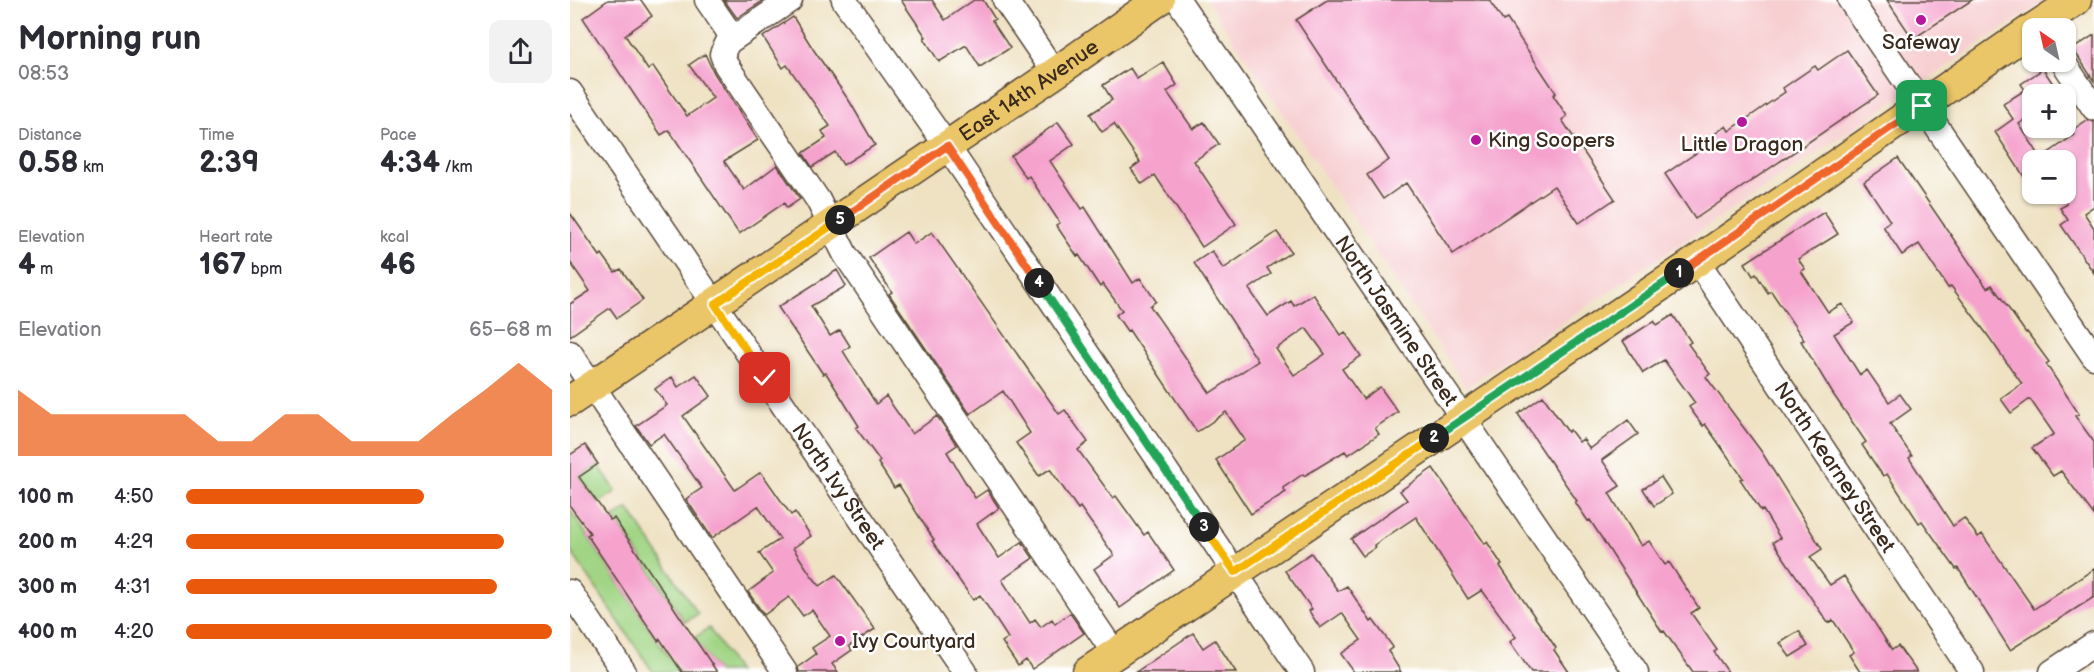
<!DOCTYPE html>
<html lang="en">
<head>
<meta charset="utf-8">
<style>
	body { margin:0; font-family:"Balsamiq Sans",sans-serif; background:#f2f2f3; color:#2b2b33; height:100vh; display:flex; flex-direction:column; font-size:22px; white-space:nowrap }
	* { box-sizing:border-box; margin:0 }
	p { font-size:20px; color:#7c7c81 }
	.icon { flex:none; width:33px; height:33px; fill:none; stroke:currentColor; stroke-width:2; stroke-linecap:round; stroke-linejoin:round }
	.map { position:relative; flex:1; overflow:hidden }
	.details { display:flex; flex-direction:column; background:#fff; width:570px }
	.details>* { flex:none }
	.needle { width:39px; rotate:326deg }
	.tools { position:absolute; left:1452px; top:18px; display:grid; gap:12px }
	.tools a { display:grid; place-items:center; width:54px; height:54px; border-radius:12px; background:#fff; box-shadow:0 2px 4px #0004; font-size:30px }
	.pin { position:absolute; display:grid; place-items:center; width:51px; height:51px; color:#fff; margin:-26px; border-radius:12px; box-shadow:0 3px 9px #0006 }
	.km { position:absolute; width:30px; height:30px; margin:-15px; border-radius:50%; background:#222; color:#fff; font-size:16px; line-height:30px; text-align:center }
	.round { display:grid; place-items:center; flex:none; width:63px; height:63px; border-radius:12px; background:#f2f2f3 }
	.headline { display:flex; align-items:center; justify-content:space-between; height:102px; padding:0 18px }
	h1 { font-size:33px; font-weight:600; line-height:45px }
	.figures { display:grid; grid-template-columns:repeat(3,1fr); gap:9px; height:102px; padding:6px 18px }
	.figures div { display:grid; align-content:center }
	.figures b { font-size:30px; font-weight:600 }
	.figures small { font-size:16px; font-weight:400 }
	.figures p { font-size:16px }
	.chart { height:168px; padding:12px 18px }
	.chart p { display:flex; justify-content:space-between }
	.chart svg { width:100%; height:108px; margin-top:6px; fill:#ea580c; opacity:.7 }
	ul { padding:0 18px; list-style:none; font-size:20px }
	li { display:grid; grid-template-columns:96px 72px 1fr; align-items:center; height:45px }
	li i { height:15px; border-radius:8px; background:#ea580c }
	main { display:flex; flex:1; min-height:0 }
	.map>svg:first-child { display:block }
</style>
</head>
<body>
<main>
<section class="details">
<div class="headline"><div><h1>Morning run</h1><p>08:53</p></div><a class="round"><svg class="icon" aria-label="share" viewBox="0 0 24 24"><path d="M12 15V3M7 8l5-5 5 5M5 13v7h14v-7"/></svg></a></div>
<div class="figures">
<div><p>Distance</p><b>0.58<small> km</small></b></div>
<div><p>Time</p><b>2:39</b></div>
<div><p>Pace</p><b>4:34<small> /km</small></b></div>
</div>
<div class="figures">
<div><p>Elevation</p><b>4<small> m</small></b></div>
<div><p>Heart rate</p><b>167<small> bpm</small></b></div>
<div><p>kcal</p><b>46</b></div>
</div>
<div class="chart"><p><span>Elevation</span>65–68 m</p>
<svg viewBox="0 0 160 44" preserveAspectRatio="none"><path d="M0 44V17L10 27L20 27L30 27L40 27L50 27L60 38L70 38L80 27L90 27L100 38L110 38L120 38L130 27L140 17L150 6L160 17V44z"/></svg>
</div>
<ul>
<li><b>100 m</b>4:50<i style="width:65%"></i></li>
<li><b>200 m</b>4:29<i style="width:87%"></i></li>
<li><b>300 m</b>4:31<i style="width:85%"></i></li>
<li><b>400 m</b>4:20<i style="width:100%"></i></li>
</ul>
</section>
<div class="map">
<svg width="1524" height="672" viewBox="0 0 1524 672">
	<rect width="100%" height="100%" fill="#fff"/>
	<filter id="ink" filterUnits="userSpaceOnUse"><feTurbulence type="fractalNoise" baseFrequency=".0167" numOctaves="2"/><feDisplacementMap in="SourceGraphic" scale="12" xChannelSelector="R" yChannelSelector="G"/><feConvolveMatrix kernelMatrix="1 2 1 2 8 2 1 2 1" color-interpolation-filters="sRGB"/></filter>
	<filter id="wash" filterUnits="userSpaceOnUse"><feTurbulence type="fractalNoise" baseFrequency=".008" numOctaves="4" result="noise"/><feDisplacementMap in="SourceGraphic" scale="24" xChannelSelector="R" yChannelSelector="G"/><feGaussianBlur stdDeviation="1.35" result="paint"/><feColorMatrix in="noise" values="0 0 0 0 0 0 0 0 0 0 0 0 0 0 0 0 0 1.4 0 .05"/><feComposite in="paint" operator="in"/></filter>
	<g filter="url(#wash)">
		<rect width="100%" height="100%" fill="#efe2c3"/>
		<path fill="#f7cfd1" d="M637,0H1476L896,387Z"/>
		<path fill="#a1d585" stroke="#6e8052" stroke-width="1.5" d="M28,464L46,491L28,504L9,477Z
			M58,508L128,614L115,622L44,518Z
			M0,510L109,672H83L0,550Z
			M139,628L168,672H147L124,638Z"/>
		<g id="blocks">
			<path fill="#f5a3cd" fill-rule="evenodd" d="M38,0H71L82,16L55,35L78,70L83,66L117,116L143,98L119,65L135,54L144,73L188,140L154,161L174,190L207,165L230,199L217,208L214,203L169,234L99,130L91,135L13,18Z
				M154,0H194L167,18Z
				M331,0H362L375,20L404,0H413L425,19L422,21L440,48L410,67L396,45L369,62L354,38L356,37Z
				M757,0H919L933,21L937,19L986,93L983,95L997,116L992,120L1045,199L1009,223L984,186L883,254L836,183L813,199L797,175L819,160L726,20Z
				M1317,0H1402L1343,39Z
				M223,17L243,49L280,102L305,145L273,165L265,152L242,167L233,153L256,138L252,131L260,126L217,65L213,68L193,37Z
				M1524,35V81L1503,49Z
				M1277,50L1308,95L1125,219L1095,174L1126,153L1123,149L1156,126L1159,131L1215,92L1213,88L1245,66L1248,70Z
				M593,62L607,85L597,92L623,129L634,122L649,144L624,161L666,224L632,247L585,175L572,184L561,169L570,162L544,124L532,132L520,114L542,100L533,85L560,68L567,79Z
				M1473,69L1490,94H1462V115L1449,124L1471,158L1504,135L1501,131L1517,120L1524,122V206L1514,213L1524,228V273L1491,225L1498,220L1490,208L1496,205V160H1462V189L1425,132L1443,119L1433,104L1455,90L1451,84Z
				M488,122L504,144L480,161L512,209L515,207L563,283L570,278L586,301L580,306L640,393L688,361L624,263L642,251L653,269L707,232L721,252L697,268L701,274L679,289L698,316L721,301L724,306L743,294L771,335L775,332L791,356L772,369L793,399L810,387L828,412L805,428L809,434L778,455L775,451L734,476L733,474L713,488L716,492L681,514L646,460L675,440L656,412L627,432L559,330L557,331L546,315L552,310L533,284L530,287L509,255L507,256L486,225L490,223L459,176L456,178L441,156ZM736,328L755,354L724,375L706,349Z
				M1328,158L1417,288L1422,285L1456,333L1457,332L1479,362L1476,364L1509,414L1505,416L1524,442V515L1491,471L1483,476L1462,448L1484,434L1460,399L1441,413L1431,399L1452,384L1416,333L1381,286L1378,288L1349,244L1332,255L1313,226L1320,221L1294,182Z
				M1254,212L1268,234L1228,259L1235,269L1231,271L1258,312L1272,304L1284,322L1264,334L1290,375L1297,370L1319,402L1330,394L1341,409L1320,424L1342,456L1339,458L1383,526L1394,518L1408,537L1412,534L1464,609L1524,569V597L1440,650L1388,568L1386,569L1352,521L1349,523L1317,474L1313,476L1292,445L1296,442L1263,394L1231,341L1234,340L1201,291L1198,293L1186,274L1183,276L1175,263Z
				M0,213L30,256L32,254L45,272L51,269L73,300L47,318L40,308L0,336V304L20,291L0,262Z
				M336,232L344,244L362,232L489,414L495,410L518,442L508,450L543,498L546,496L574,535L578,532L604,570L550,608L524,569L544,555L510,507L508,509L480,469L469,476L446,443L460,433L433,391L400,414L319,294L322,292L299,258Z
				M267,270L276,286L241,306L260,336L270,330L280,346L273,351L306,404L316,396L342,434L367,416L387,445L377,452L405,498L417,490L429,508L407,524L429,558L452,542L463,558L432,580L460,623L465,619L471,627L482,619L485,624L500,613L514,633L462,669L456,660L448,666L432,642L438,638L410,595L403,600L362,541L364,540L329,485L324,488L308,463L310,461L286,428L289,426L256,373L253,374L208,307Z
				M1103,315L1121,342L1118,344L1140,374L1136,377L1191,451L1252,549L1240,557L1260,585L1274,576L1322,650L1328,646L1347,672H1290L1279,655L1284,652L1263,620L1258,623L1203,542L1210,538L1193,510L1191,511L1170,479L1173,478L1135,424L1133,426L1119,407L1125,403L1094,360L1073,373L1053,341L1084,321L1087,325Z
				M126,375L141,396L113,416L165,490L191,472L221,515L225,512L241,536L223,548L241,575L250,586L266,575L305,629L279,646L282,650L262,664L268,672H229L228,667L246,654L242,648L260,636L242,610L233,616L219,597L194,615L178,592L203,573L189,553L210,539L188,506L142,538L116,499L132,488L94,434L79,444L66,426L97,405L85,389L102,377L108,387Z
				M973,396L998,432L1000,430L1009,442L1013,439L1020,449L1058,420L1068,434L1032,460L1050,486L1039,493L1071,546L1079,541L1095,565L1099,562L1129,608L1121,613L1147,650L1144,652L1158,672H1123L1094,631L1092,632L1020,520L1018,521L1005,502L1007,501L948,414Z
				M15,445L28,464L9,477L40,520L44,518L147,672H112L90,639L88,641L17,535L20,533L0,506V455Z
				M863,468L915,544L917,542L932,565L930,566L986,648L984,650L999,672H961L940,642L946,637L912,590L898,599L846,517L804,545L806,547L793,556L781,539L837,500L830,491Z
				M1091,477L1102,494L1084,506L1073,489Z
				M741,553L768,591L777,586L801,622L803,620L823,647L818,651L831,672H784L771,654L791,640L772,613L750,628L739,611L742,609L715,571Z
				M1229,631L1238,646L1220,657L1210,643Z
				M623,633L633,648L645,640L666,672H566Z"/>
		</g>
	</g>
	<g filter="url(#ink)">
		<use href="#blocks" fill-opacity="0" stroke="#564637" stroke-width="1.5"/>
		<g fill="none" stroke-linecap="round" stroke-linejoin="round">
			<defs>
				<g id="minor">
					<path d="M137,0L163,38"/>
					<path d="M220,0L158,42L152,54L156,65L248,200L275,254L545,654"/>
					<path d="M274,0L377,146L732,672"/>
					<path d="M435,0L485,73"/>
					<path id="s1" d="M608,0L1066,672"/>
					<path d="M1280,0L1524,357"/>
					<path d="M1493,62L1524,108"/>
					<path id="s2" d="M0,92L395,672"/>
					<path id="s3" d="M1127,261L1402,672"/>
					<path d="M0,353L215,672"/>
					<path d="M0,592L54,672"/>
					<path d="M1482,672L1524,644"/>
				</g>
				<g id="major">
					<path d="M1464,28L1506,0"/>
					<path id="s4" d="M0,401L485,73L589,0"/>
					<path d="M518,672L1127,261L1462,29"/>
				</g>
			</defs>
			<use href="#minor" stroke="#564637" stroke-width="27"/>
			<use href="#major" stroke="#564637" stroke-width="33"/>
			<use href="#minor" stroke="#fff" stroke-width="24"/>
			<use href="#major" stroke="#ebc669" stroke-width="30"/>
		</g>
	</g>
	<g fill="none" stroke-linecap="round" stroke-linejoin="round" filter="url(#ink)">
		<defs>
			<path id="split-1" d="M1109,273L1352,106"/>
			<path id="split-2" d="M864,438L1109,273"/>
			<path id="split-3" d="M634,527L665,572L864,438"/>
			<path id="split-4" d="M469,283L634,527"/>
			<path id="split-5" d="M270,220L377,146L469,283"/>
			<path id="split-6" d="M195,378L145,304L270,220"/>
		</defs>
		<use href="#split-1" stroke="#fff" stroke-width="12"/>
		<use href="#split-2" stroke="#fff" stroke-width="12"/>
		<use href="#split-3" stroke="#fff" stroke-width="12"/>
		<use href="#split-4" stroke="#fff" stroke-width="12"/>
		<use href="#split-5" stroke="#fff" stroke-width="12"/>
		<use href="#split-6" stroke="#fff" stroke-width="12"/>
		<use href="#split-1" stroke="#f0652b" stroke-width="8"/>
		<use href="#split-2" stroke="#22a559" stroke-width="8"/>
		<use href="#split-3" stroke="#f5b400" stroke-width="8"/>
		<use href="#split-4" stroke="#22a559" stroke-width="8"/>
		<use href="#split-5" stroke="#f0652b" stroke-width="8"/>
		<use href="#split-6" stroke="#f5b400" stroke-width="8"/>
	</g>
	<g fill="#b5179e" stroke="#fff" stroke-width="2">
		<circle cx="1351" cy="20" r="6"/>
		<circle cx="1172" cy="122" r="6"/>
		<circle cx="906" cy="140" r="6"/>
		<circle cx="270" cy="641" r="6"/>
	</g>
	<g text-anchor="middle" stroke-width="5" stroke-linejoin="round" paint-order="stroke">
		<g font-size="21" fill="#3b2a1e" stroke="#fff">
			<text x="1351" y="49">Safeway</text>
			<text x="918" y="147" text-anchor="start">King Soopers</text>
			<text x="1172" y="151">Little Dragon</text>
			<text x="282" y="648" text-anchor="start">Ivy Courtyard</text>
		</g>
		<g font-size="21" fill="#3b2a1e" stroke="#fff">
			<text dy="7" stroke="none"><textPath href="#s4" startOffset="554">East 14th Avenue</textPath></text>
			<text dy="7" stroke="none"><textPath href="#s1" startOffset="388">North Jasmine Street</textPath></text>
			<text dy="7" stroke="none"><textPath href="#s3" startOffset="248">North Kearney Street</textPath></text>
			<text dy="7" stroke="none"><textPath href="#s2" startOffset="477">North Ivy Street</textPath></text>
		</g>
	</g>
</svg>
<div class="tools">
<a><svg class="needle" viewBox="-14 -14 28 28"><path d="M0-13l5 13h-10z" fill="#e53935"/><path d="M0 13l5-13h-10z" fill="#7c7c81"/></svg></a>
<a>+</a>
<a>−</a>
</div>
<div class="pin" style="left:1352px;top:106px;background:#1e9e55"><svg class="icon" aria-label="arrive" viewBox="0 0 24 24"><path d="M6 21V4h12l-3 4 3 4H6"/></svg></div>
<div class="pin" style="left:195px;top:378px;background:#d93025"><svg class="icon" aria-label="check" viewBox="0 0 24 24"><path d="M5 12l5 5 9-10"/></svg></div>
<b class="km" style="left:1109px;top:273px">1</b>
<b class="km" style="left:864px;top:438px">2</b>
<b class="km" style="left:634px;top:527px">3</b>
<b class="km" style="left:469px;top:283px">4</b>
<b class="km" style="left:270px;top:220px">5</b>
</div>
</main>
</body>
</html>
